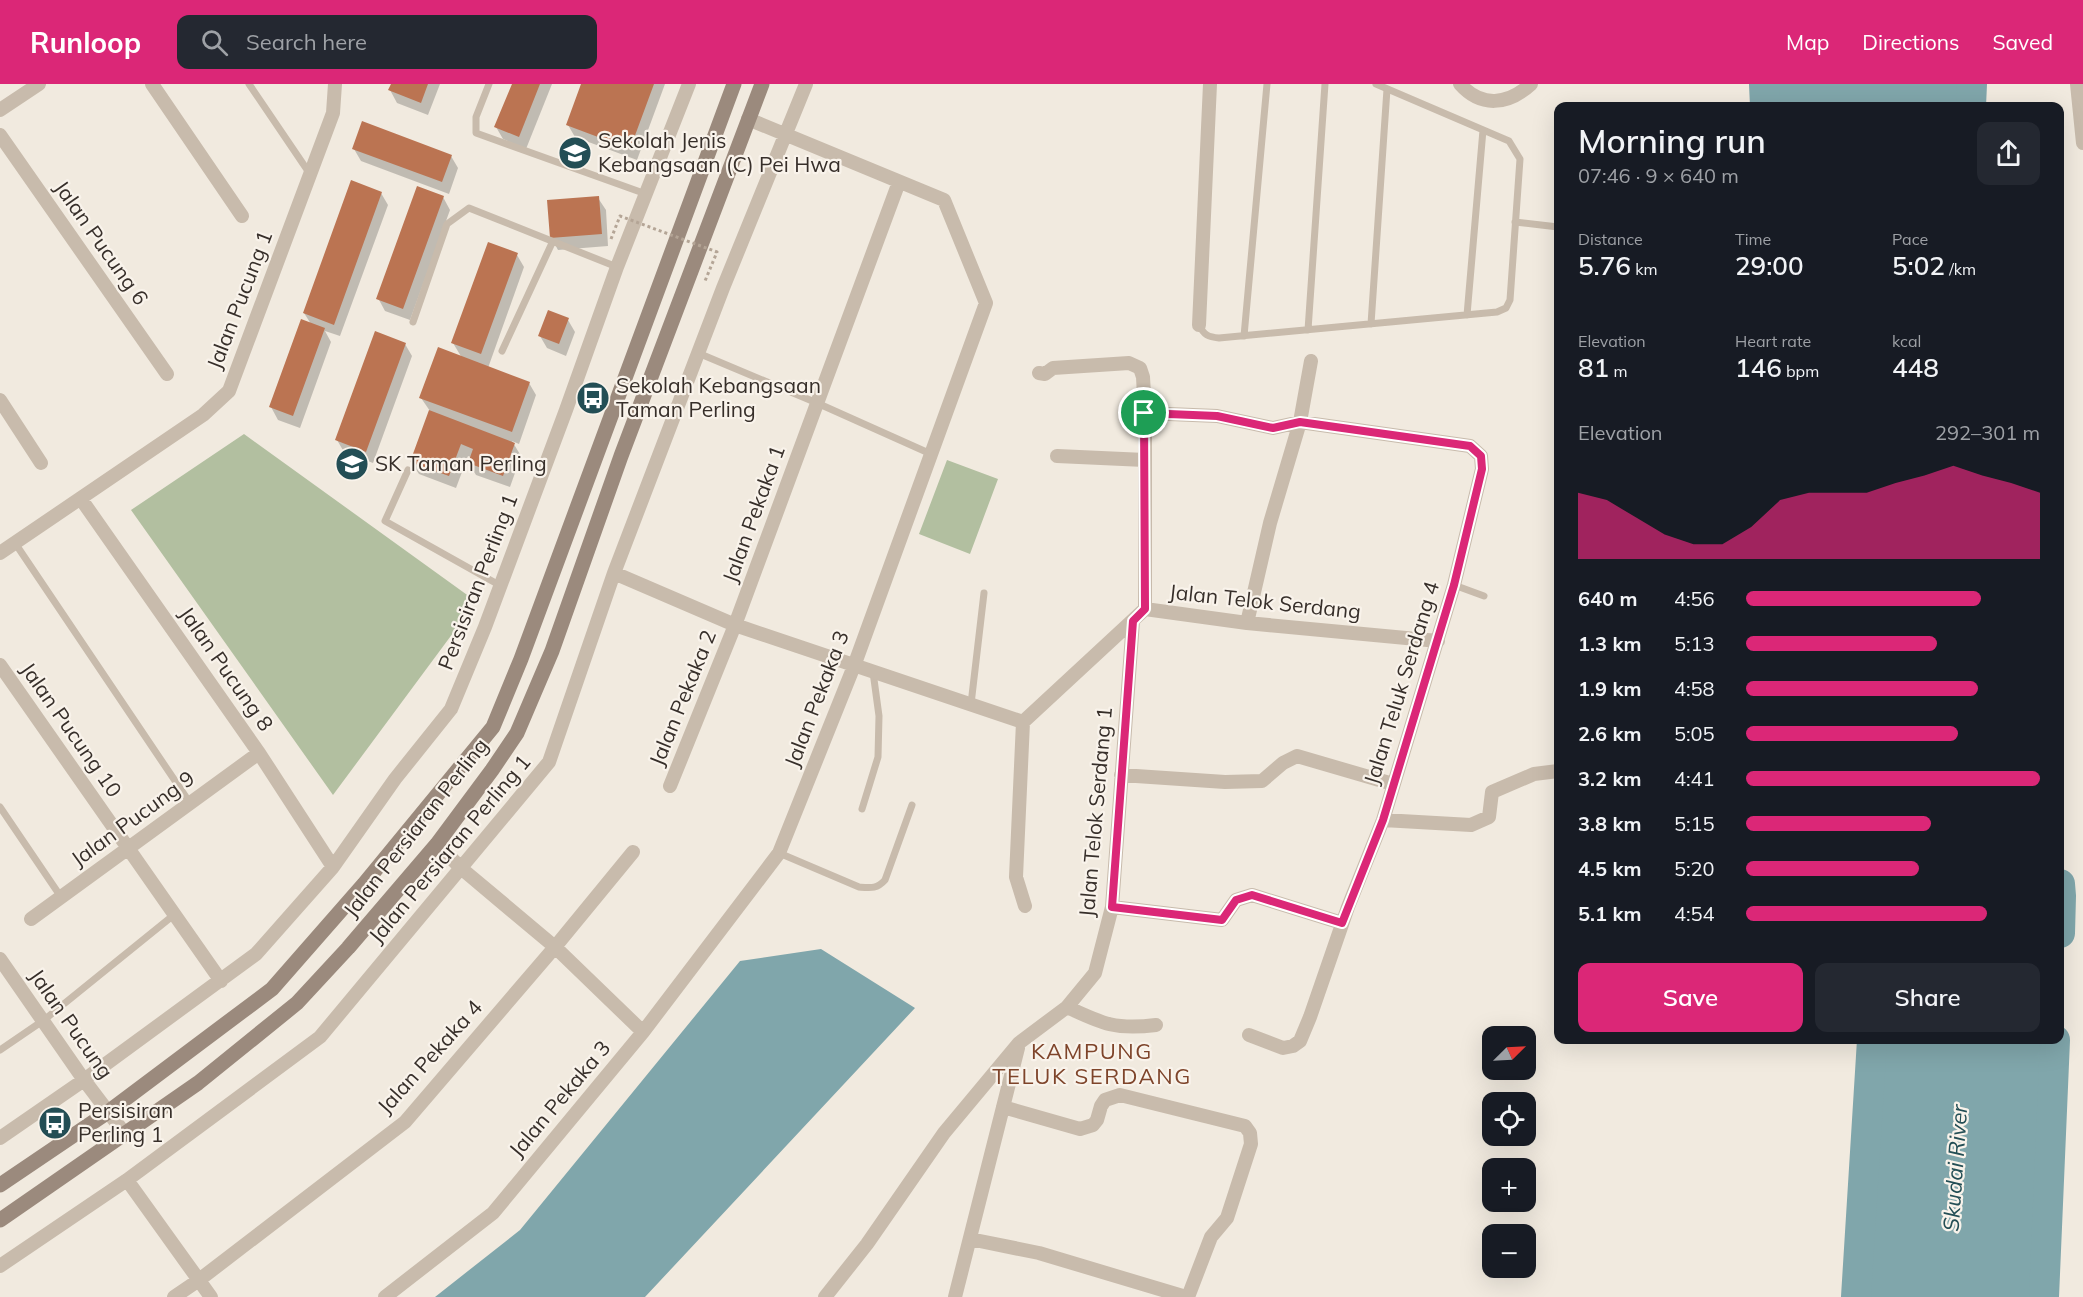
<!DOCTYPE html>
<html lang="en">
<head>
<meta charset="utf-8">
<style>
	body { margin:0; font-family:Mulish,sans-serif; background:#242831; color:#f1f3f6; height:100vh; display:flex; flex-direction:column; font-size:22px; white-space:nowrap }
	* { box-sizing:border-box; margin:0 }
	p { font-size:20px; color:#9ea1a6 }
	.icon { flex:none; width:33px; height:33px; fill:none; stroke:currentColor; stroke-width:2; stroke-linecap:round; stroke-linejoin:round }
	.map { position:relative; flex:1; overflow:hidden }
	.details { position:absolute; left:1554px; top:18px; width:510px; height:942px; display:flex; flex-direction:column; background:#171b24; border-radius:12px; box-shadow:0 6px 24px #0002 }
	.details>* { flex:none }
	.needle { width:39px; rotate:66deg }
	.controls { position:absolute; left:1482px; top:942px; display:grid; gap:12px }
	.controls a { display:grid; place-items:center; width:54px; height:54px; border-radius:12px; background:#171b24; box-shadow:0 6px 24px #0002; font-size:30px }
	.pin { position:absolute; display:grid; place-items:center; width:51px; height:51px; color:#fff; margin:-26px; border:3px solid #fff; border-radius:50%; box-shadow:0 2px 6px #0007 }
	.round { display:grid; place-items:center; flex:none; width:63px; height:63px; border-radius:12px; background:#242831 }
	.head { display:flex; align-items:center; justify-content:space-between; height:102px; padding:0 24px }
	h1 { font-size:33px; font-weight:600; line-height:45px }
	.metrics { display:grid; grid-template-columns:repeat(3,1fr); gap:9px; height:102px; padding:6px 24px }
	.metrics div { display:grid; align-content:center }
	.metrics b { font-size:26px; font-weight:600 }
	.metrics small { font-size:16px; font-weight:400 }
	.metrics p { font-size:16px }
	.chart { height:168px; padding:12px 24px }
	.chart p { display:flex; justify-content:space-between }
	.chart svg { width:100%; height:108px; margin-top:6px; fill:#db2777; opacity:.7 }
	.button { display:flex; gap:12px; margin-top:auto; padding:12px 24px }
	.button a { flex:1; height:69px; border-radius:12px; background:#db2777; color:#fff; font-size:24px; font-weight:600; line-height:69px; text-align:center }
	.button a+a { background:#242831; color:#f1f3f6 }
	ul { padding:0 24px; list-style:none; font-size:20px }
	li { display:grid; grid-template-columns:96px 72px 1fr; align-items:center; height:45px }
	li i { height:15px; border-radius:8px; background:#db2777 }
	header { display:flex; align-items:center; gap:36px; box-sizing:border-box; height:84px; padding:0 30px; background:#db2777; color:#fff }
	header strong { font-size:28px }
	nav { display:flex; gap:33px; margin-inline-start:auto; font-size:21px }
	.search { width:420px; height:54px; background:#242831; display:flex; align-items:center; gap:15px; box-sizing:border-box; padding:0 21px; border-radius:12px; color:#9ea1a6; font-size:22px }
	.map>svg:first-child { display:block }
</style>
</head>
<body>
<header>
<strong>Runloop</strong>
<div class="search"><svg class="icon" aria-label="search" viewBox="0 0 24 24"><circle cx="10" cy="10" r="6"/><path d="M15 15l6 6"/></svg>Search here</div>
<nav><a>Map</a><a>Directions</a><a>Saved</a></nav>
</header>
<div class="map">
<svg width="2083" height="1213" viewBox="0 0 2083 1213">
	<rect width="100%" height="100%" fill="#f1eadf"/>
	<path fill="#b2bfa0" d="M244,350L470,513L453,549L333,711L131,426Z
		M947,376L998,395L970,470L919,450Z"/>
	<path fill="#80a6ab" d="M1764,0H1972L1971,22H1765Z
		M821,865L915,924L645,1213H435L520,1146L740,877Z
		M1872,956H2055L2044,1213H1856Z"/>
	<path fill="#0003" d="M392,0H440L428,31L397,19L390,6Z
		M513,0H552L526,65L503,55L496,43Z
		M583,0H665L637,76L575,53L568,41Z
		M354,65L451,72L458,84L449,110L361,77Z
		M381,109L388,121L340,252L325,247L331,258L300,344L278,336L271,323L311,240L304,229Z
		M443,113L450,126L410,236L385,227L378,214Z
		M598,114L606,126L608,162L558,166L551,153Z
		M517,171L524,183L488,284L529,299L536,311L519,360L512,357L521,372L510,403L476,391L469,379L471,373L468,372L456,404L419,390L411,378L430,327L421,314L462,274L453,259Z
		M568,236L575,248L566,272L547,264L540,252Z
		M405,260L412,272L373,379L344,368L337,356Z"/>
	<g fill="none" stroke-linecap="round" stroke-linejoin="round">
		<path stroke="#80a6ab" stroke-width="30" d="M1764,0L1765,22
			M1971,22L1972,0
			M2060,800L2061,812L2060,849
			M1856,1213L1872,956
			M2044,1213L2055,956"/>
	</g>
	<path fill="#bb7452" d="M391,0H428L421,19L388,6Z
		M512,0H540L519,53L494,43Z
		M581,0H654L630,65L566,41Z
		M362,37L452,71L442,98L352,65Z
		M351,96L382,108L334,241L303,229Z
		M417,102L444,112L403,225L376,215Z
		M599,112L602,150L550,154L547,116Z
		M488,158L518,169L481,270L451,259Z
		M548,226L569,234L559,260L538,252Z
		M301,235L325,244L293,332L269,323Z
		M375,247L406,259L366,368L335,356Z
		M438,263L530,298L512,348L419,314Z
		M429,326L515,359L503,392L468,379L473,365L461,360L449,392L410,378Z"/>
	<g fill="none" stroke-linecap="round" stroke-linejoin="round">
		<path stroke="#c8bbac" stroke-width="7" d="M249,0L310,90
			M489,0L476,33V49L646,110
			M1515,138L1558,143
			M1467,231L1483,46
			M413,238L447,140L469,124L617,183
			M1371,240L1387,5
			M1199,241C1204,251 1208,253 1219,254L1497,228L1506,224L1510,216L1520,75L1509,57L1376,0
			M1308,246L1325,0
			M1244,252L1267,0
			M502,267L552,159
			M698,269L817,319L931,370
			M408,386L385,437L501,502
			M15,459L190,719
			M1454,501L1484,512
			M971,620L984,509
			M0,723L61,813
			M862,725L878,673L879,632L873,588
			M779,769L859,803C871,804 877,805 885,796L912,721
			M0,966L44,936L175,830"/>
		<path stroke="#c8bbac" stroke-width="14" d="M152,0L242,132
			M1460,0C1481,24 1508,21 1531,0
			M2077,0L2083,59
			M0,26L39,0
			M0,51L167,290
			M1199,241L1210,0
			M1039,289L1045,290L1053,284L1129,279L1140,284L1143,293L1145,329V525
			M0,316L41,379
			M1145,329L1217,332L1273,344L1300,338L1470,362L1481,372L1482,385L1454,501L1383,736L1348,823L1310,933L1300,957L1293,962L1283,964L1249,951
			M1057,372L1145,376
			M81,415L259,669L333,783
			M0,469L203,331L229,307L333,29L335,0
			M614,489L735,541L1023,638
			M1247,539L1270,439L1300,338L1311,277
			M0,581L221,897
			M1023,638L1145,525L1247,539L1438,557
			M1023,638L1016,793L1025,822
			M1121,691L1225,698L1262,697L1283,679L1297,672L1393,700
			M670,702L735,541L899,98
			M1383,736L1471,741L1489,733L1492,708L1534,690L1558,687
			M437,760L462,785L555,863L643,948
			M1112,823L1222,836L1236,816L1252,811L1342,839
			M31,835L259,669
			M0,875L84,996L125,1050
			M1067,923C1103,940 1116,946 1156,941
			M1003,1023L1080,1045L1093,1041L1097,1036L1101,1022L1105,1016L1120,1011L1245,1042L1250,1049L1251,1060L1227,1134L1211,1153L1188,1213
			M0,1054L84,996L256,870L333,783L395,695L451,625L485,543L566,326L617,183L689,0
			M127,1096L211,1213
			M970,1155L1039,1169L1186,1213
			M0,1182L127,1096L320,953L549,678L614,489L723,204L806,0
			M174,1213L199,1196L405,1038L555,863L633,768
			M385,1213L493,1129L643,948L779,769L854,582L986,219L944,116L748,35
			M825,1213L867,1160L944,1049L1019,959L1067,923L1095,889L1112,823L1133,537
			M955,1213L1018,964"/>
		<path stroke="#9b8a7d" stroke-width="15" d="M0,1101L108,1028L272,905L364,800L493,643L521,575L734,0
			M0,1136L198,999L297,919L348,864L437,760L492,686L517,649L552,567L621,372L762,0"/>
		<path stroke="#b4a596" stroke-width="3" stroke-dasharray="3 3" stroke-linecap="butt" d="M611,155L620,132L717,168L705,197"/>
	</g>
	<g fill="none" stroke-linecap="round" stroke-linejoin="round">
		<defs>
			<path id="route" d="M1144,329L1217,332L1273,344L1300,338L1470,362L1481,372L1482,385L1454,501L1383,736L1342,839L1252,811L1236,816L1222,836L1112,823L1133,537L1145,525Z"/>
		</defs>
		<use href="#route" stroke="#fff" stroke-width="12"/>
		<use href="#route" stroke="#db2777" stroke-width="8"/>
	</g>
	<defs>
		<symbol id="school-disc" viewBox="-11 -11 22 22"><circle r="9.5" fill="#234e55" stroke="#f9f3eb"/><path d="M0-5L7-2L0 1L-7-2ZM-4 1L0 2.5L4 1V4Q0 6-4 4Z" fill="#fff"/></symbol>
		<symbol id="bus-disc" viewBox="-11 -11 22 22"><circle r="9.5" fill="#234e55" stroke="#f9f3eb"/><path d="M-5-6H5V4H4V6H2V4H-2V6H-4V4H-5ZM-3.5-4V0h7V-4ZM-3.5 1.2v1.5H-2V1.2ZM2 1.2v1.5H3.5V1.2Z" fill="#fff"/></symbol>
	</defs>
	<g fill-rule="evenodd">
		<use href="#school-disc" x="556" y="50" width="38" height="38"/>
		<use href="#bus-disc" x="574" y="295" width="38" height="38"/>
		<use href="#school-disc" x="333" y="361" width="38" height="38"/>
		<use href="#bus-disc" x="36" y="1020" width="38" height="38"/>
	</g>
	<g text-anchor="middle" stroke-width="4.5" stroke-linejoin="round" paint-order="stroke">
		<g font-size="21" fill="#372f2a" stroke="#f9f3eb" text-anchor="start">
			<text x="598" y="64">Sekolah Jenis<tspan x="598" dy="24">Kebangsaan (C) Pei Hwa</tspan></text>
			<text x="616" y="309">Sekolah Kebangsaan<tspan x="616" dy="24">Taman Perling</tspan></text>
			<text x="375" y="387">SK Taman Perling</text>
			<text x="78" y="1034">Persisiran<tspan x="78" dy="24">Perling 1</tspan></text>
		</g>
		<g font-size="21" fill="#372f2a" stroke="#f9f3eb">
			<text transform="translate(101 159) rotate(55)" y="7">Jalan Pucung 6</text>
			<text transform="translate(240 216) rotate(-69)" y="7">Jalan Pucung 1</text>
			<text transform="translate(754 430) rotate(-70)" y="7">Jalan Pekaka 1</text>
			<text transform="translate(478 498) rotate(-69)" y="7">Persisiran Perling 1</text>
			<text transform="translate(1265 518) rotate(6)" y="7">Jalan Telok Serdang</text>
			<text transform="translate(226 585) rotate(55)" y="7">Jalan Pucung 8</text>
			<text transform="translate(1402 599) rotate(-73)" y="7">Jalan Teluk Serdang 4</text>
			<text transform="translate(683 614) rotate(-68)" y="7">Jalan Pekaka 2</text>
			<text transform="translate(817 615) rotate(-69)" y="7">Jalan Pekaka 3</text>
			<text transform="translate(71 646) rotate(55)" y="7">Jalan Pucung 10</text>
			<text transform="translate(1096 728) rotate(-85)" y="7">Jalan Telok Serdang 1</text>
			<text transform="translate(133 735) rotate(-36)" y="7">Jalan Pucung 9</text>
			<text transform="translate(416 744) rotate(-52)" y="7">Jalan Persiaran Perling</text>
			<text transform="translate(450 765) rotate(-50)" y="7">Jalan Persiaran Perling 1</text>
			<text transform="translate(71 940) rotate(55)" y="7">Jalan Pucung</text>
			<text transform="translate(430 973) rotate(-48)" y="7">Jalan Pekaka 4</text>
			<text transform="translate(560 1015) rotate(-50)" y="7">Jalan Pekaka 3</text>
		</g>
		<g font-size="22" letter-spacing="1.5" fill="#7e442a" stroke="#f9f3eb">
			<text x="1092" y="975">KAMPUNG<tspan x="1092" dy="25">TELUK SERDANG</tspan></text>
		</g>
		<g font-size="22" font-style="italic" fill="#234e55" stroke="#f9f3eb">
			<text transform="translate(1955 1084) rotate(-86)" y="8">Skudai River</text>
		</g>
	</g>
</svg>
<div class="controls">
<a><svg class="needle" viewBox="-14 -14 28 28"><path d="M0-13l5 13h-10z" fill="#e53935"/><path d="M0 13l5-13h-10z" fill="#9ea1a6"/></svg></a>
<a><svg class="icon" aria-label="locate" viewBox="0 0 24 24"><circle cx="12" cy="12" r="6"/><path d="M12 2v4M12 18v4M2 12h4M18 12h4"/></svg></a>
<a>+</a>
<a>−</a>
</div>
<div class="pin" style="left:1144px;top:329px;background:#1e9e55"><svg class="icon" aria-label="arrive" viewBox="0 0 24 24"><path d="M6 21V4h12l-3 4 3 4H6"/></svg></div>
<section class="details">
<div class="head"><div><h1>Morning run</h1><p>07:46 · 9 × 640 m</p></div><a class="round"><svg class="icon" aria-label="share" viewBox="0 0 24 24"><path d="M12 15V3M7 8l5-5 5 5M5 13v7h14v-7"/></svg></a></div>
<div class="metrics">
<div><p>Distance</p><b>5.76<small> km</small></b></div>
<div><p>Time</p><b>29:00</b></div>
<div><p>Pace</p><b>5:02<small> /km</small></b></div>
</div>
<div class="metrics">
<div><p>Elevation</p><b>81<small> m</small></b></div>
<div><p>Heart rate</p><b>146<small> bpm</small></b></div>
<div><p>kcal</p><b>448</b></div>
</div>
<div class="chart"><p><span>Elevation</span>292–301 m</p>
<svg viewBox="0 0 160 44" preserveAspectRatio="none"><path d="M0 44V17L10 20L20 27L30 34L40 38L50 38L60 31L70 20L80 17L90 17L100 17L110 13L120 10L130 6L140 10L150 13L160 17V44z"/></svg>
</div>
<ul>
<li><b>640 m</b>4:56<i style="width:80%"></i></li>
<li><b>1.3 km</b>5:13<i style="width:65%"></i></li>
<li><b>1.9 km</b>4:58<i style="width:79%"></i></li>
<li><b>2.6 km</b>5:05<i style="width:72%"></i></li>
<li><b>3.2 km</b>4:41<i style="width:100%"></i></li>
<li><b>3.8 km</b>5:15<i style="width:63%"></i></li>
<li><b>4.5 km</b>5:20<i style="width:59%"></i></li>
<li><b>5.1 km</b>4:54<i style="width:82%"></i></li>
</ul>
<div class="button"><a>Save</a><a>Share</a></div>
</section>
</div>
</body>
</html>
